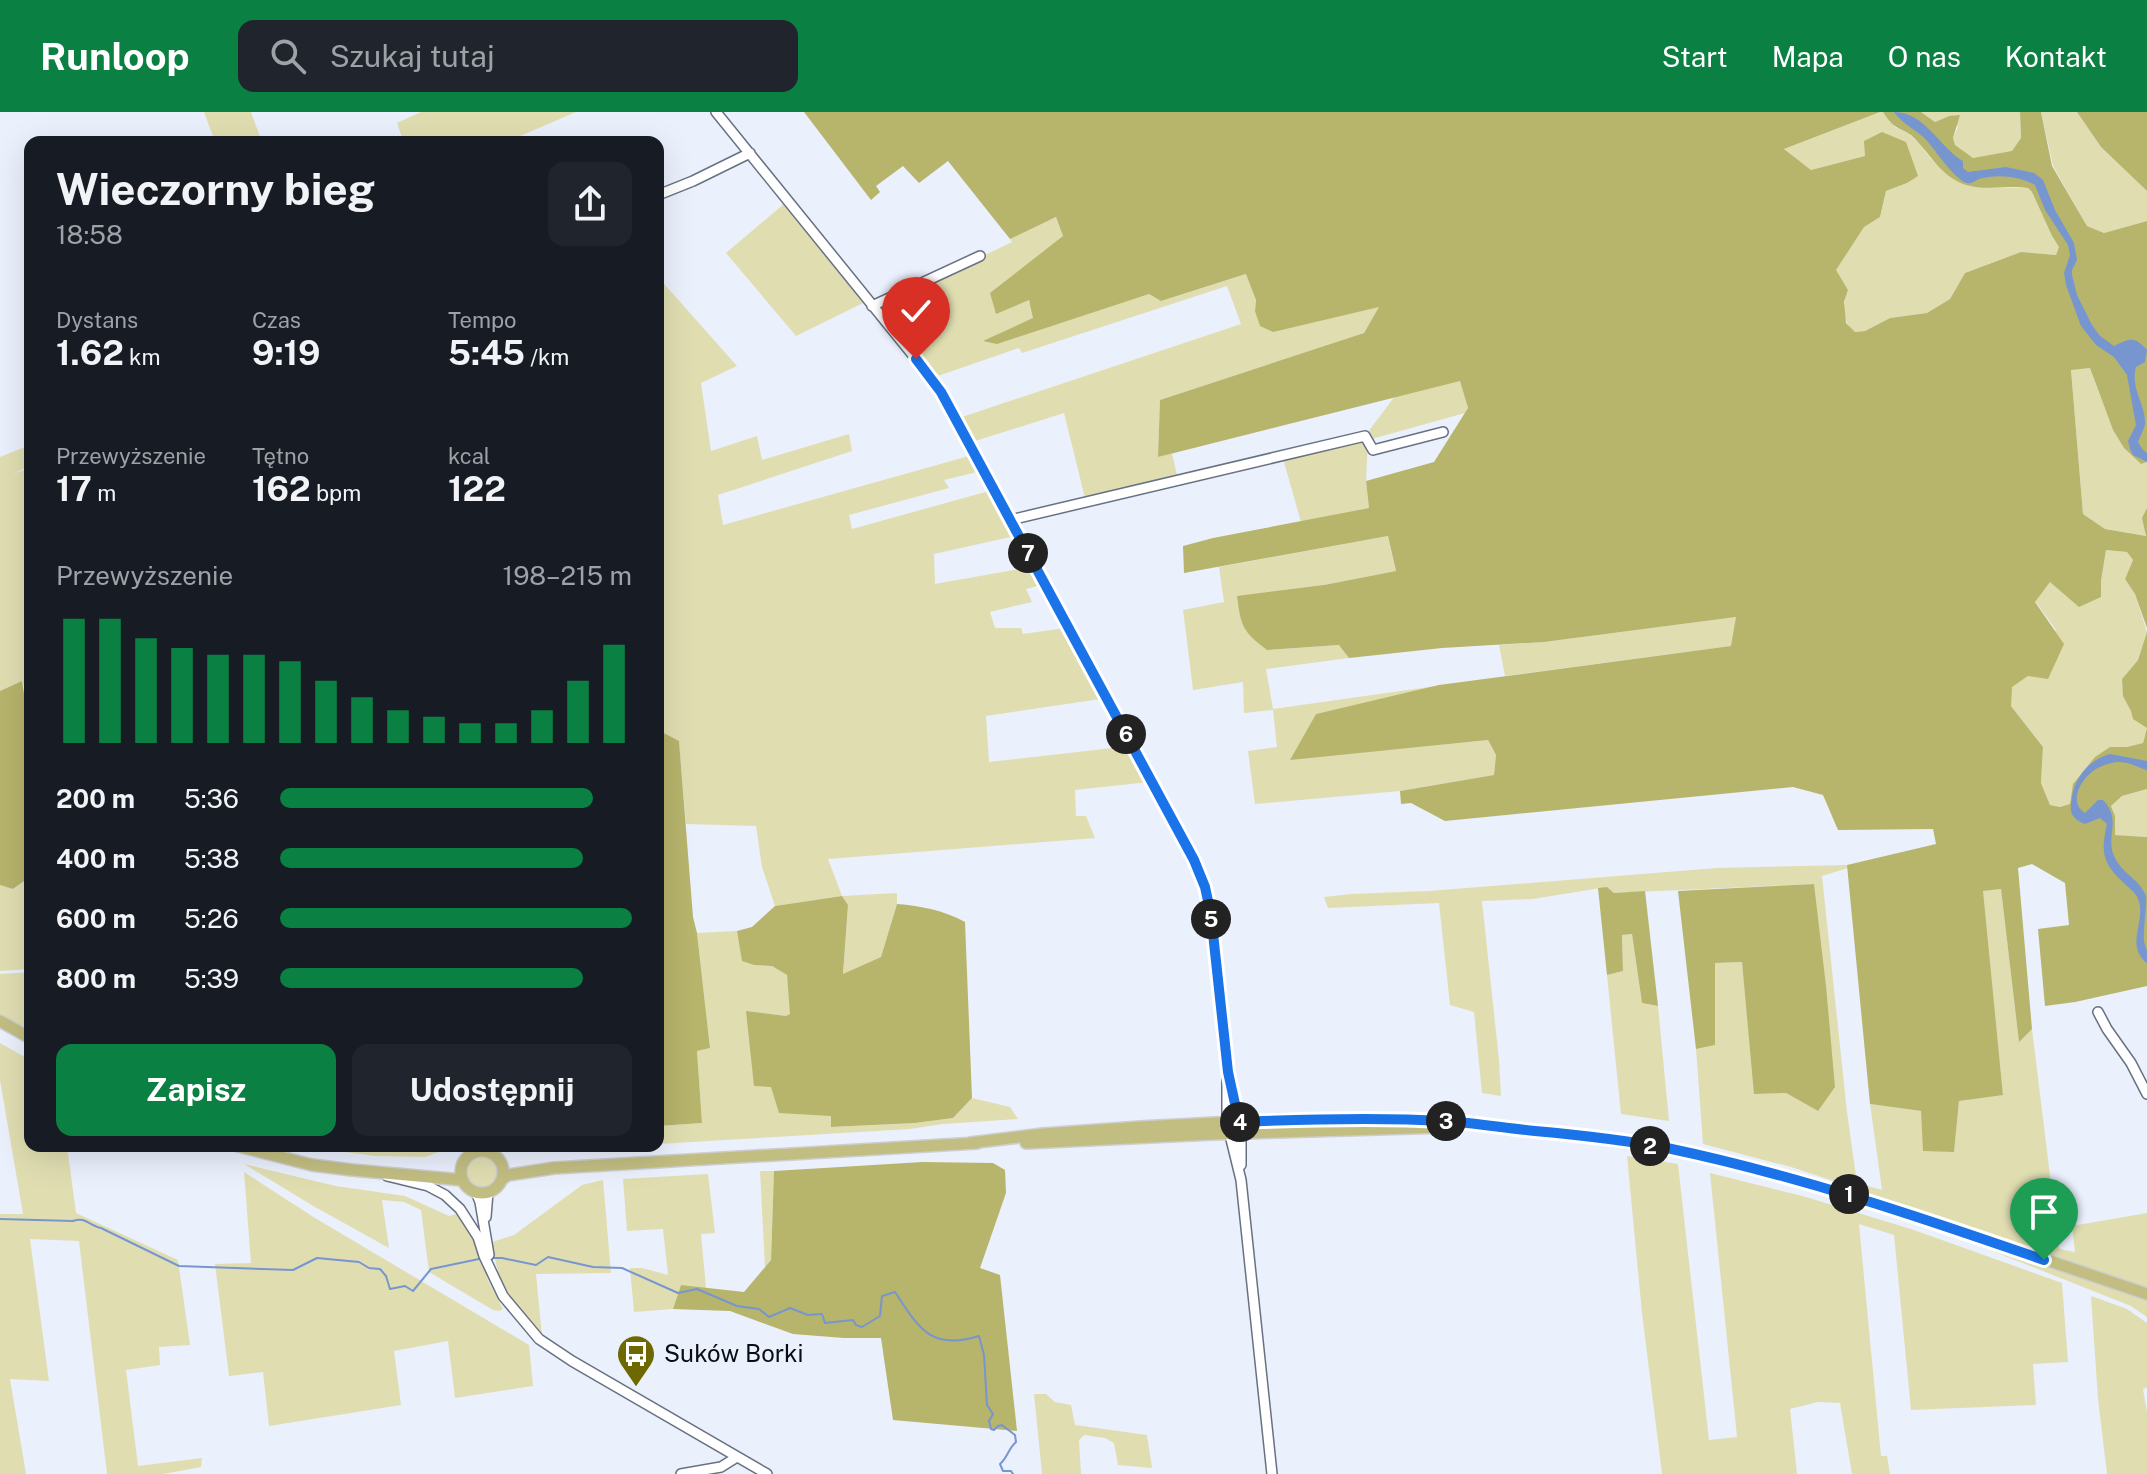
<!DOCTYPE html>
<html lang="pl">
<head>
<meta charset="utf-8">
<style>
	body { margin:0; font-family:"Public Sans",sans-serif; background:#20242c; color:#f1f3f6; height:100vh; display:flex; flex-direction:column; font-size:30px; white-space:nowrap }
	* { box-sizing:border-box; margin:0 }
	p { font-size:26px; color:#9ea1a6 }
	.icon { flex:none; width:44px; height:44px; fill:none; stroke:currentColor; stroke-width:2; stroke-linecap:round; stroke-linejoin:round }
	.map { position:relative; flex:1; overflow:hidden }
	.panel { position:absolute; left:24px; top:24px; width:640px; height:1016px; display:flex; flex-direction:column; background:#171b24; border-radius:16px; box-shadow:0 8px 32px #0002 }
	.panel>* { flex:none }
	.pin { position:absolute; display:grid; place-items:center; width:68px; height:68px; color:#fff; margin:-82px -34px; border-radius:50% 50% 50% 0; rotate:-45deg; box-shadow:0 0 8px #0007 }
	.pin .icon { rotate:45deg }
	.km { position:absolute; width:40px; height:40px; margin:-20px; border-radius:50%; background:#222; color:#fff; font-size:22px; line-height:40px; text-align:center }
	.round { display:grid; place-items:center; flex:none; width:84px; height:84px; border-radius:16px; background:#20242c }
	.headline { display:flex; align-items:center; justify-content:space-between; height:136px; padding:0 32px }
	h1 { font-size:44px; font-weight:700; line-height:60px }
	.stats { display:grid; grid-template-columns:repeat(3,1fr); gap:12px; height:136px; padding:8px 32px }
	.stats div { display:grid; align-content:center }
	.stats b { font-size:34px; font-weight:700 }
	.stats small { font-size:22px; font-weight:400 }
	.stats p { font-size:22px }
	.chart { height:224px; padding:16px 32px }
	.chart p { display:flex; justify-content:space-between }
	.chart svg { width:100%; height:144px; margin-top:8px; stroke:#0b8043; stroke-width:6 }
	.button { display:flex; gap:16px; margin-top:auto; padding:16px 32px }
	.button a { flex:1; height:92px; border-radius:16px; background:#0b8043; color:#fff; font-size:32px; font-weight:700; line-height:92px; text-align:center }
	.button a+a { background:#20242c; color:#f1f3f6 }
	ul { padding:0 32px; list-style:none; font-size:26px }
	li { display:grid; grid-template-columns:128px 96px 1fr; align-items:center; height:60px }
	li i { height:20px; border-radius:10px; background:#0b8043 }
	header { display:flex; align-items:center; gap:48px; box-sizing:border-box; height:112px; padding:0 40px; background:#0b8043; color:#fff }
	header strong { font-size:38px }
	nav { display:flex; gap:44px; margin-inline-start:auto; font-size:28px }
	.search { width:560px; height:72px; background:#20242c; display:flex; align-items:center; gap:20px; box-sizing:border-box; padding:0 28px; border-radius:16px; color:#9ea1a6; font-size:30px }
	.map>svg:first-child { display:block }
</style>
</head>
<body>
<header>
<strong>Runloop</strong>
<div class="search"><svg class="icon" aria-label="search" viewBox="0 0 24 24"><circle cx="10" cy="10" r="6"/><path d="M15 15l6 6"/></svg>Szukaj tutaj</div>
<nav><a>Start</a><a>Mapa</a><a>O nas</a><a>Kontakt</a></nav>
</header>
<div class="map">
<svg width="2147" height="1362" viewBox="0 0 2147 1362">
	<rect width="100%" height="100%" fill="#eaf0fc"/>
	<path fill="#e0deb1" d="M204,0H251L262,30H215Z
		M421,0H576L506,30H400L403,28L397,11Z
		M1880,0H1883L1895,15L1908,21L1921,33L1931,47L1956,69L1983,75L2028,76L2032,80L2052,124L2059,135L2056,143L2021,140L1986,153L1965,161L1950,187L1927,201L1890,206L1865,219L1854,220C1841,207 1842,195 1848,178L1835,158L1864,114L1880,105L1886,79L1907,71L1865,44L1811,58L1784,37Z
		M1921,0H2020L2021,26L2012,40L1972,46L1955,34L1953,26L1958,15L1949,4L1935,10Z
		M2041,0H2077L2101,35L2147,79V109L2104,121L2087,114L2053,54Z
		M785,91L863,191L796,224L726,141Z
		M1056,105L1063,124L1034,148L1029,188L1034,206L985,229L1149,182L1161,189L1247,162L1256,188L1255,199L1380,194L1364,221L1160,288L1158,345L1172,341L1178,368L1086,390L1064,301L972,330L959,306L1241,212L1227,174L1022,241L1019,236L935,265L879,194L1012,130L1010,127Z
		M658,165L737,254L701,271L711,339L757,324L762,348L849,322L852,339L718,383L723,413L969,344L977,360L944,368L949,376L849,403L852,417L989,379L1015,424L934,442L935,472L1030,455L1041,473L1026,477L1032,490L990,500L995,516H1021L1023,522L1065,516L1107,586L986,604L989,650L1130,634L1149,670L1075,678L1076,704H1086L1095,726L828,747L842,784L897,781V792L881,845L843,863L848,793L842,784L775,794L762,755L756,714L686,712L679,630L658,618Z
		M2090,256L2113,318L2124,336L2141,352L2147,350V396L2143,406L2146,424L2105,417L2083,402L2071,257Z
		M1460,268L1468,296L1465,301L1368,328L1366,369L1369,396L1301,410L1282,343L1365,324L1395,284Z
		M30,333V354L12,362L30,356V571L23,574L22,569L0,579V345Z
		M1388,424L1396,459L1324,473L1267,538L1340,533L1349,546L1266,557L1273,597L1443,573L1316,602L1291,647L1488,628L1496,643L1494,663L1400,679L1255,692L1248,639L1277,635L1273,598L1244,601L1243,570L1193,578L1183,498L1224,490L1219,455Z
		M2106,438L2127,440L2133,448L2125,467L2135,482L2147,520L2138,548L2122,567C2123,591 2131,598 2147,616L2143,631L2127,635H2110L2071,692L2060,695L2050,693L2041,671L2043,635L2011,594V575L2028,564L2056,518L2035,489L2050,470L2101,469Z
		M1736,505L1732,534L1505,564L1499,533L1544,530Z
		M2147,677V725L2115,723V704L2111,694L2122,684Z
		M1847,753L1848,756L1822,764L1847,1000L1857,1071L1882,1078L1870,992L1921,999L1954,1039L1959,989L2003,982L1982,779L2001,777L2019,929L2032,917L2059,1137L2075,1140L2072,1114L2147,1101V1179L1852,1075L1791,1055L1703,1032L1696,937L1715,933V851L1742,850L1755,982L1786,981L1818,999L1814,772L1614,781L1607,775L1533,787L1482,789L1499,948L1501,984L1482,981L1474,900L1450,893L1439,791L1328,796L1324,785L1351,782L1429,779L1717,756Z
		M30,765V857L0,859V773L14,777Z
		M737,819L743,849L754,853L772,854L787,863L791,902L786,904L747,900L771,975L831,1004L832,1015L915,1011L953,1006L972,986L1010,995L1018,1007L943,1012L910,1017L658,1032V1014L702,1011L697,939L710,936L697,821Z
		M1632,822L1642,891L1658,894L1669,1009L1621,1002L1607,863L1623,859L1622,823Z
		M30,860V922L0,903V862Z
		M0,931L30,948V1034H67L76,1101L178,1148L190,1233L159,1235L160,1253L126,1258L138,1354L202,1346L201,1355L163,1362H107L79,1129L30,1127L49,1269L10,1267L26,1362H0V1102H23L0,968Z
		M301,1034H455L425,1045L375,1044Z
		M466 1060a16 16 0 1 1 32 0a16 16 0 1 1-32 0Z
		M1627,1044L1678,1052L1709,1328L1737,1325L1710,1061L1806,1085L1914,1118L2062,1171L2068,1250L2033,1252L2036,1293L1911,1298L1894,1123L1859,1112L1881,1344H1887L1890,1362H1852L1840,1291L1818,1290L1790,1297L1797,1362H1662L1642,1201Z
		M244,1052L336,1074L405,1084L449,1104L460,1101L473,1123L488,1168L503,1197L499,1199L493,1198L429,1160L421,1098L404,1090L382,1088L389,1136L315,1095Z
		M760,1059H774L771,1148L765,1155Z
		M244,1060L315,1106L529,1233L533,1274L455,1286L448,1229L394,1239L401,1293L269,1314L263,1260L229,1264L215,1152L251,1151Z
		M708,1062L715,1121L701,1122L706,1176L681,1173L673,1197L634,1200L630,1156H642L668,1163L663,1117L627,1119L623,1067Z
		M603,1068L611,1161L536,1162L542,1224C511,1189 499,1179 492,1130L514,1123L582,1073Z
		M1952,1121L2147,1186V1205L2131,1194L1952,1123Z
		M2091,1184L2127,1197L2147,1211V1275L2143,1277L2147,1300V1362H2107L2098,1287Z
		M1034,1282H1046L1055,1290L1071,1293L1075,1313L1147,1323L1152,1356L1118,1353L1114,1331L1105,1326L1084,1323L1079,1328L1081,1362H1042Z"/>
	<path fill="#b7b46c" d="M804,0H1880L1784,37L1811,58L1865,44L1864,29L1882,20L1906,30L1918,64L1907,71L1886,79L1880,105L1864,115L1836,158L1848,178L1844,190L1846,211L1855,220L1865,219L1890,206L1927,201L1950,187L1965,161L2021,140L2056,143L2059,135L2052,124L2032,80L2028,76C2008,73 1986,79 1966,73C1939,64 1930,40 1911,23C1906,19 1900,18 1895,14C1890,11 1886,4 1883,0H1921L1935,10L1949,4L1960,3L1953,26L1955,33L1973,46L2012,39L2021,26L2020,0H2041L2052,54L2087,114L2104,121L2147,109V350L2141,352L2124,336L2113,318L2090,256L2071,258L2083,402L2105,417L2146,424L2142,406L2147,396V516L2135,482L2125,467L2133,448L2127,440L2106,438L2101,469V485L2079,495L2050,470L2035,490L2064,532L2048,567L2028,564L2012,575L2011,594L2043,635L2041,671L2050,693L2060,695L2070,692L2073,672L2095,645L2110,635H2127L2143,631L2147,616L2133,607L2131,599L2123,584L2122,567L2138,548L2147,520V677L2122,684L2111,694L2115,704V723L2147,725V874L2075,890L2045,894L2038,817L2069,813L2065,771L2032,752L2018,756L2032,917L2019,930L2001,777L1983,779L2003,983L1959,989L1954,1040L1923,1039L1921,999L1870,992L1847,753L1936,732L1933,717L1838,718L1823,683L1793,675L1445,709L1411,691L1401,692L1400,679L1494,663L1496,643L1488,628L1290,648L1316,602L1439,573L1731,534L1736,505L1544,530L1442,536L1349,546L1339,533L1267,538C1242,519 1241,514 1237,484L1324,473L1396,459L1388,424L1184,461L1183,434L1213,426L1369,396L1366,369L1434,350L1468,296L1460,269L1158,345L1160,288L1364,221L1379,195L1273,220L1260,214L1255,199L1256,188L1246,162L1161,189L1149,182L997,232L983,229L1033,206L1029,188L996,202L990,181L1063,124L1056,105L1010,127L948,49L919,71L903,54L876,74L880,80L871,88Z
		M2077,0H2147V79L2101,35Z
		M22,569L30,620V765L13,777L0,773V579Z
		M658,618L679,629L693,805L697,821L710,936L697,939L702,1011L658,1014Z
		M1814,772L1826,874L1835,975L1818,999L1786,981L1754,982L1742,850L1715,851V933L1696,937L1678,779Z
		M1607,775L1614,781L1645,779L1658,894L1642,891L1632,822L1622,823L1623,859L1607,863L1598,776Z
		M842,784L848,793L843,862L881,845L897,792C921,794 943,798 965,810L972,986L953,1006L915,1011L831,1015V1004L779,1001L771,975L754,974L746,899L786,904L790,902L787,863L772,854L754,853L742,849L737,819L752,815L775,794Z
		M923,1050L993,1051L1005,1058L1006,1081L980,1156L1000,1163L1017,1319L893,1308L881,1226H844L793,1222L730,1199L673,1197L681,1173L744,1180L771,1148L774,1059Z"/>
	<path fill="#7796d0" d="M1894,0C1925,0 1939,35 1963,49V56L1968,60L2006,55L2034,61L2043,68L2055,98L2074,131L2077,148L2072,158V163L2077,183L2092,213L2100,224L2114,234C2129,227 2134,223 2147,238L2145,250L2136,255C2130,278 2146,292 2145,312C2144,318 2140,324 2138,330L2143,338L2147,341V350L2133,343L2130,337L2128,329L2136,313L2127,263L2114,245L2096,233L2081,214L2066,173L2064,161L2070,143L2068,133L2045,98L2035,73C2019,64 1997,62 1979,67C1973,69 1974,72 1967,71C1955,68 1936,39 1928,30C1918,18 1903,13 1894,0Z
		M2110,642L2147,649V658C2136,655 2128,649 2116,650C2111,651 2103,653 2098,656C2082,664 2067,690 2085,701L2098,688H2103C2123,709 2104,725 2115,746C2122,761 2141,769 2146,784C2147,799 2143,813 2144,828C2144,832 2146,835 2147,839C2147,843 2147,847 2147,851C2124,834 2147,808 2138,787C2136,781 2130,777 2126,773C2103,752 2100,742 2107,712L2100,706L2085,712C2082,711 2076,708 2074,705C2069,700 2071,692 2072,685C2075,665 2090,647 2110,642Z"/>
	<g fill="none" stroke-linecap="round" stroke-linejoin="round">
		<path stroke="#7796d0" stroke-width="2" d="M0,1107L73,1109C85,1104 90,1114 101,1116L179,1154L293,1158L317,1146L359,1150L369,1156L380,1157L386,1164L390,1177L405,1174L413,1179L431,1157L479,1147
			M490,1146H502L536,1153L548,1145L593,1155L622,1156L678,1181L697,1177L737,1194L759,1197L769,1205L790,1196L808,1203L822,1202L825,1211L853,1208L856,1213L862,1215L880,1204L882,1184L895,1180C919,1216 930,1239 979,1224L984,1243L987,1293L993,1302L989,1309L991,1317L994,1318L998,1314L1002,1313L1015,1323L1016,1330C1008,1337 1008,1345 1000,1352L1003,1359H1011L1013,1362"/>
		<defs>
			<path id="minor" d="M716,0L916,247L941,280L1194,748L1205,775L1211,803L1227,957V1011L1241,1068L1272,1362
				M658,83L693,69L750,41
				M872,194L980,144
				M1010,408L1365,324L1373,338L1443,320
				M2098,900L2107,917L2131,951L2147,982
				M1231,973L1241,1021V1053
				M387,1064L428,1074L445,1083L460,1097L478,1125L484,1144L503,1184L539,1227L572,1249L767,1362
				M476,1080L480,1090L489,1143
				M486,1105L488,1080
				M681,1362L721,1355L737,1345"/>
			<path id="major" d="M0,909L30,926
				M970,1031L1043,1022L1140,1015L1289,1007H1403L1450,1009L1576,1023L1664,1036L1730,1050L1826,1076L1878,1091L2147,1182
				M1026,1031L1213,1022L1445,1015
				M238,1034L312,1053L352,1058L462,1068
				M461 1060a21 21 0 1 1 42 0a21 21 0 1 1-42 0Z
				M502,1067L508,1063L554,1056L977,1031"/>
		</defs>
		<use href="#minor" stroke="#687182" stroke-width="12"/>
		<use href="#major" stroke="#ceced0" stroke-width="14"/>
		<use href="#minor" stroke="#fff" stroke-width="9"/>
		<use href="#major" stroke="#c2be82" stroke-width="11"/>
	</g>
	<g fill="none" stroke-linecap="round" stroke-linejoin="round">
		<defs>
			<path id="route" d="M916,247L941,280L954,304L1194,748L1205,775L1211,803L1228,960L1239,1010C1308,1007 1376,1005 1445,1009C1475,1011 1505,1016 1535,1019C1579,1023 1624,1028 1667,1036C1796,1063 1920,1105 2044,1148"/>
		</defs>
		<use href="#route" stroke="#fff" stroke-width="16"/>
		<use href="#route" stroke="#1a73e8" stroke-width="10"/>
	</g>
	<defs>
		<symbol id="bus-pin" viewBox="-11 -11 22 30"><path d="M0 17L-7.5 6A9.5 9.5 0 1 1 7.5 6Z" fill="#6e6801" stroke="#eaf0fc"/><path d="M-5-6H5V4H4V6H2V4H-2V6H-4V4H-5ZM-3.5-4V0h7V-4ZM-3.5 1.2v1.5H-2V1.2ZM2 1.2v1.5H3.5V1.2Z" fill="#fff"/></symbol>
	</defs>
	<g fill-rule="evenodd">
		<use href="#bus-pin" x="614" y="1220" width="44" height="60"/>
	</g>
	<g text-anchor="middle" stroke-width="8" stroke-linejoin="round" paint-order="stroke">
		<g font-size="24" fill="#090c12" stroke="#eaf0fc" text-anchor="start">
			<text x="664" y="1250">Suków Borki</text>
		</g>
	</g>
</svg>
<div class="pin" style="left:2044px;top:1148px;background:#1e9e55"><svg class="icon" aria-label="arrive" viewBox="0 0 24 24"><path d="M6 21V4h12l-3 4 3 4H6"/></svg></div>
<div class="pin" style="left:916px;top:247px;background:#d93025"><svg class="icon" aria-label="check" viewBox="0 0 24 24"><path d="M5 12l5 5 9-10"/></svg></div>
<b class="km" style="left:1849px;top:1082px">1</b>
<b class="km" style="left:1650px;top:1034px">2</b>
<b class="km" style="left:1446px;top:1009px">3</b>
<b class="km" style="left:1240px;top:1010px">4</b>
<b class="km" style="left:1211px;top:807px">5</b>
<b class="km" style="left:1126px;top:622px">6</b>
<b class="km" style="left:1028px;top:441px">7</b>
<section class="panel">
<div class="headline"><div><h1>Wieczorny bieg</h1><p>18:58</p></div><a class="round"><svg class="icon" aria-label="share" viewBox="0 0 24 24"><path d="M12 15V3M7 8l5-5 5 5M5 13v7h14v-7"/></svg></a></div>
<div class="stats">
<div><p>Dystans</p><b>1.62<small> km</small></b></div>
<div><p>Czas</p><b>9:19</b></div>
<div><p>Tempo</p><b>5:45<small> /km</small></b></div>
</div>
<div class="stats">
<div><p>Przewyższenie</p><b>17<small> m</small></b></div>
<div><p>Tętno</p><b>162<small> bpm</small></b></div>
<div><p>kcal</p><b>122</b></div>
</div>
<div class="chart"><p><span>Przewyższenie</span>198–215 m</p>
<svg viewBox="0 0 160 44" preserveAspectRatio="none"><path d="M5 44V6M15 44V6M25 44V12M35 44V15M45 44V17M55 44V17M65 44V19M75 44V25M85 44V30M95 44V34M105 44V36M115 44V38M125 44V38M135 44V34M145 44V25M155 44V14"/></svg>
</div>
<ul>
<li><b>200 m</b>5:36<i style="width:89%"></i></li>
<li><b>400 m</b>5:38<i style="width:86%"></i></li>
<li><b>600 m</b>5:26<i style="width:100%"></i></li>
<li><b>800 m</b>5:39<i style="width:86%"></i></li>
</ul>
<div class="button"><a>Zapisz</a><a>Udostępnij</a></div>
</section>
</div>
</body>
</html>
